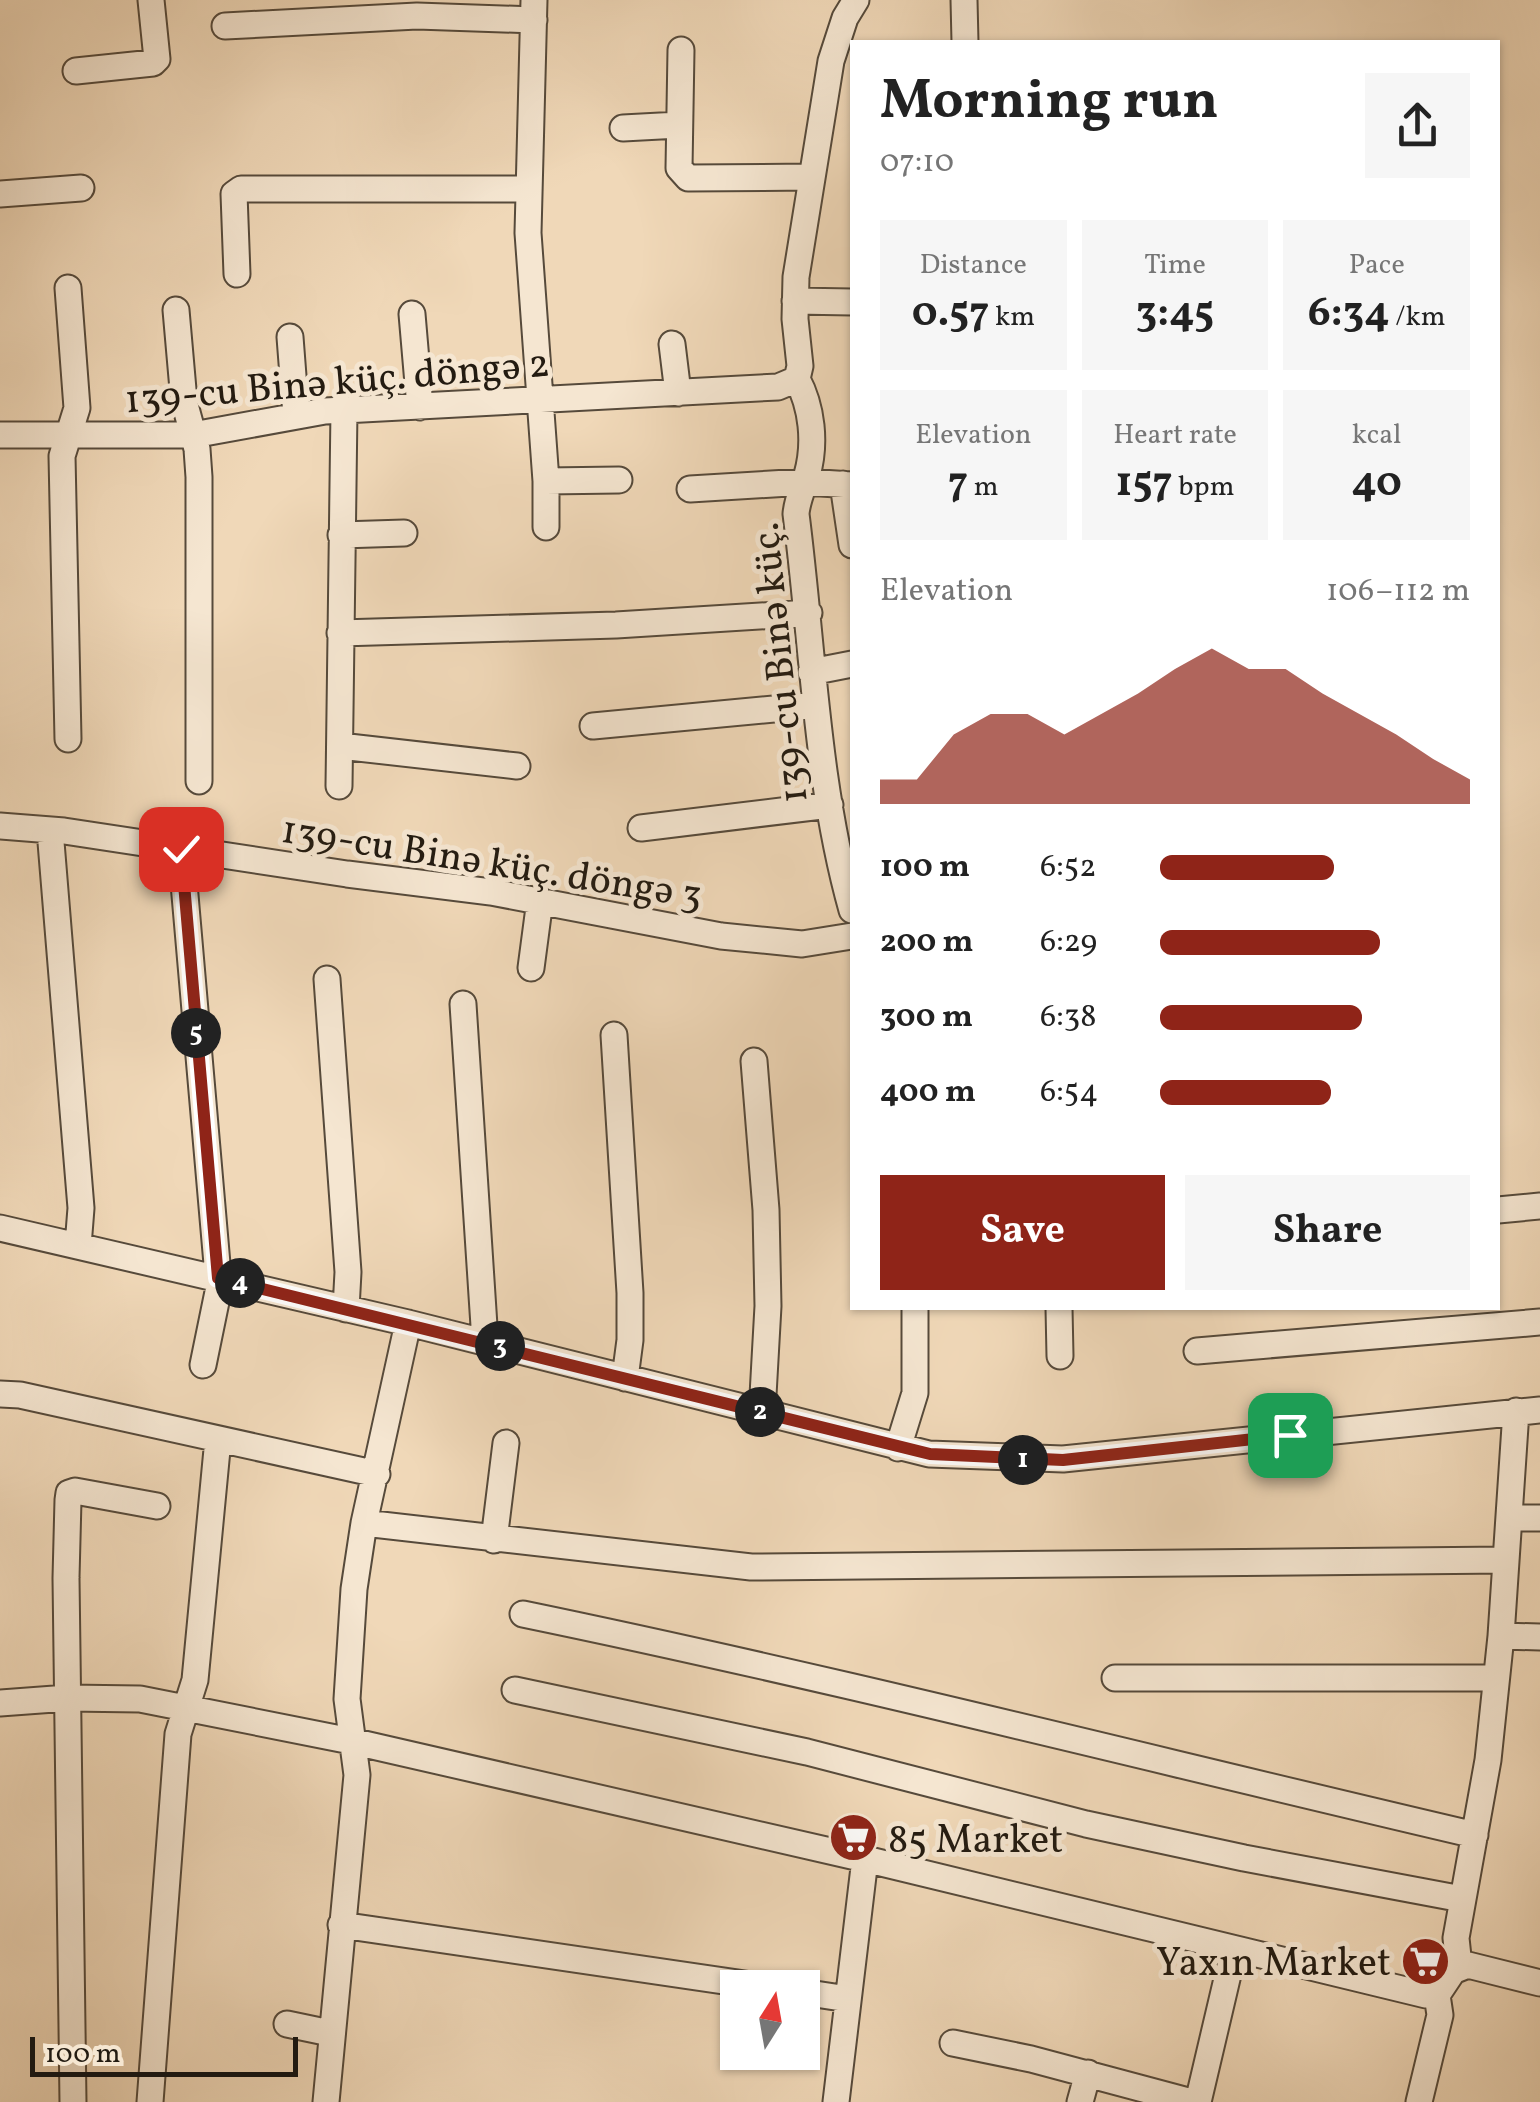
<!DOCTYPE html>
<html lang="en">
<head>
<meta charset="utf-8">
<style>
	body { margin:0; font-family:Vollkorn,serif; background:#f6f6f6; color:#222; height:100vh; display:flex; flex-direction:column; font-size:38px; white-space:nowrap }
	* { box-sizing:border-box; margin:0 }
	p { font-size:32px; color:#767676 }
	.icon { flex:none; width:55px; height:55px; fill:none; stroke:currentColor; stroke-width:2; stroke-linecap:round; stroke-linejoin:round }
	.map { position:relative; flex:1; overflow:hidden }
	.sheet { position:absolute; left:850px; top:40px; width:650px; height:1270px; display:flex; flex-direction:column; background:#fff; border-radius:0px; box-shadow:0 2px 8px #0004 }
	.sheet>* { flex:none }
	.needle { width:65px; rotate:11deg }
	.tools { position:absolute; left:720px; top:1970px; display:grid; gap:20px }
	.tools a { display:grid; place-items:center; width:100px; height:100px; border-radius:0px; background:#fff; box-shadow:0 2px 8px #0004; font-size:50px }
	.scale { position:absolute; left:30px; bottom:25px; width:268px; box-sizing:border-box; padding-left:10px; border:5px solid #231b11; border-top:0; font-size:28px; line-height:35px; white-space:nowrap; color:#231b11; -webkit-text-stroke:8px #f5e6d1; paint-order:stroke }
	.pin { position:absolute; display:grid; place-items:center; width:85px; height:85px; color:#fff; margin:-42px; border-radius:20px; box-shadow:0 5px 15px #0006 }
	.km { position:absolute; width:50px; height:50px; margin:-25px; border-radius:50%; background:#222; color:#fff; font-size:28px; line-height:50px; text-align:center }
	.round { display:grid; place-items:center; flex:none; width:105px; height:105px; border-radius:0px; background:#f6f6f6 }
	.headline { display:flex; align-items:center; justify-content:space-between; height:170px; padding:0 30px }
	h1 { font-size:55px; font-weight:700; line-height:75px }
	.metrics { display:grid; grid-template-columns:repeat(3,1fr); gap:15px; height:170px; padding:10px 30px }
	.metrics div { display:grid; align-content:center; border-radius:0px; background:#f6f6f6; text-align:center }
	.metrics b { font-size:42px; font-weight:700 }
	.metrics small { font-size:28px; font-weight:400 }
	.metrics p { font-size:28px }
	.chart { height:280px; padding:20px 30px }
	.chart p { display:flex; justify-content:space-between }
	.chart svg { width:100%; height:180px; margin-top:10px; fill:#8f2418; opacity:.7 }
	.button { display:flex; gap:20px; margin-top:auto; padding:20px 30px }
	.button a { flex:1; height:115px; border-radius:0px; background:#8f2418; color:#fff; font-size:40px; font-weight:700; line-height:115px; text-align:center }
	.button a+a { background:#f6f6f6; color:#222 }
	ul { padding:0 30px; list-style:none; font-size:32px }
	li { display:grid; grid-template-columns:160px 120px 1fr; align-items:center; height:75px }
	li i { height:25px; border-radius:12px; background:#8f2418 }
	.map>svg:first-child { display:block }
</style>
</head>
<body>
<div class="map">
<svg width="1540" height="2102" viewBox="0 0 1540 2102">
	<rect width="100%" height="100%" fill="#f0d8b8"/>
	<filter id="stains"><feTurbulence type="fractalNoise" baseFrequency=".002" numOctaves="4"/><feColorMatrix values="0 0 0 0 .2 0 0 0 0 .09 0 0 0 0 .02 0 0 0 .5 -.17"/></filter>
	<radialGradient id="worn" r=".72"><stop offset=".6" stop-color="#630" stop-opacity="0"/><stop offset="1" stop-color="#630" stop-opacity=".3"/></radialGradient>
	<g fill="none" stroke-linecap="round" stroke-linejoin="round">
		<defs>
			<path id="minor" d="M534,0L528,233L546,481V527
				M964,0L965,42
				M225,26L417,16L534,20
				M681,50L679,168L688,178L812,177
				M76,71L153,63L157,59L151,0
				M623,128L679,125
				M0,194L81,188
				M237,274L234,194L241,189H528
				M68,288L77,408L62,456L68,739
				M795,301L852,302
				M176,310L184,401L197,449L199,477V781
				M412,314L420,407
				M290,337L296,415
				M672,344L678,393
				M0,435H193L325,411L778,387L797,379
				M546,481L619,480
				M843,484L852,545
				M690,489L805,482L852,485
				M341,535L404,533
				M340,633L616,625L809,613
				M811,672L852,664
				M593,726L816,705
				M340,746L517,766
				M339,786L344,410
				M0,826L64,831L347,874L491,892L721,936L802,944L852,936
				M641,828L830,805
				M50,830L81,1208L78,1246
				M181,849L219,1287L203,1365
				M852,910C816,782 813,646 796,514C797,500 803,488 807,475C816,443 812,407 797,379L800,366L795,319L796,277L831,61L845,18L856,0
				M531,968L540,900
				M327,979L348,1272L346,1309
				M463,1004L484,1326L481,1341
				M614,1035L630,1293V1340L625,1378
				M754,1061L766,1210L768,1306L762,1413
				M1498,1210L1540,1206
				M0,1228L408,1323L929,1454L1063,1459L1540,1410
				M1059,1308L1060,1356
				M1197,1351L1540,1322
				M0,1394L20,1395L377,1474
				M898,1448L915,1393V1308
				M1509,1518H1540
				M364,1523L751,1567L1506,1560
				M494,1540L506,1443
				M523,1614C842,1680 1158,1761 1475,1835
				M1501,1636L1540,1637
				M1115,1678H1496
				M515,1690L807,1752L1086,1824L1244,1858L1462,1899
				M0,1703L68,1698L140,1699L351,1741L865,1859L1426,1995H1437L1453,1971L1468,1965L1540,1983
				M341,1925L772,1988
				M1459,1966L1456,1938L1488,1760L1501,1636L1516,1411
				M802,1992L848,1999
				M287,2024L330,2033
				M953,2043L1031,2059L1192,2102
				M73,2102L66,1578L68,1500L69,1493L75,1491L157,1506
				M150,2102L178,1734L195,1680L218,1439
				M326,2102L357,1775L347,1699L354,1589L364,1523L408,1323
				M836,2102L865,1859
				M1080,2102L1088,2073
				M1198,2102L1234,1949
				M1419,2102L1440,2015L1437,1995"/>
		</defs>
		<use href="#minor" stroke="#564a3b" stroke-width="29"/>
		<use href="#minor" stroke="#f5e6d1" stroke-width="25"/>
	</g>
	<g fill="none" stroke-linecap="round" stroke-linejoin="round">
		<defs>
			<path id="route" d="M181,849L218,1278L930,1454L1063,1460L1290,1435"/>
		</defs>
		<use href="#route" stroke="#fff" stroke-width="20"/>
		<use href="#route" stroke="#8f2418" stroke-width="12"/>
	</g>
	<defs>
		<symbol id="supermarket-disc" viewBox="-11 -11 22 22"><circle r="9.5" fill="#8f2418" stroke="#f5e6d1"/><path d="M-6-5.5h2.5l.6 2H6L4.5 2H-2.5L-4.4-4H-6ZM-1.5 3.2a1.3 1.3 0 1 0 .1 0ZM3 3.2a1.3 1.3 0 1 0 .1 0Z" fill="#fff"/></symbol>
	</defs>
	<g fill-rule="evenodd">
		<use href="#supermarket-disc" x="826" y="1810" width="55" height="55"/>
		<use href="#supermarket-disc" x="1398" y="1934" width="55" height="55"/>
	</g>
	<g text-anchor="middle" stroke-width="10" stroke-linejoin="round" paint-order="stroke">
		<g font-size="40" fill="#231b11" stroke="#f5e6d1">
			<text transform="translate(337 380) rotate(-5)" y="14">139-cu Binə küç. döngə 2</text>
			<text transform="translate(778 663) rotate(-96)" y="14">139-cu Binə küç.</text>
			<text transform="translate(492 861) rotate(9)" y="14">139-cu Binə küç. döngə 3</text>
		</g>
		<g font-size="40" fill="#231b11" stroke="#f5e6d1" text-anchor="start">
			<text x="888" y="1852">85 Market</text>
			<text x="1391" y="1975" text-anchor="end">Yaxın Market</text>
		</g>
	</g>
	<rect width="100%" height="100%" filter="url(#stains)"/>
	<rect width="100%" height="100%" fill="url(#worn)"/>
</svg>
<div class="tools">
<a><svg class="needle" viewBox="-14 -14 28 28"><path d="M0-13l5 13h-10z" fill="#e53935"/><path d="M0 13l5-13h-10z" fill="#767676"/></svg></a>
</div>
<div class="scale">100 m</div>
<div class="pin" style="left:1290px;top:1435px;background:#1e9e55"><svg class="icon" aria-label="arrive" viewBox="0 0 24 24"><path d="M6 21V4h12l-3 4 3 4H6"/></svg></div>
<div class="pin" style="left:181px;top:849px;background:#d93025"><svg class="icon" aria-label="check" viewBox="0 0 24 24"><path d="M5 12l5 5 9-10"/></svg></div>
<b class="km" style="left:1023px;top:1460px">1</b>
<b class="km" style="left:760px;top:1412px">2</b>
<b class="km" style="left:500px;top:1346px">3</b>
<b class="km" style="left:240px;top:1283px">4</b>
<b class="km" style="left:196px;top:1033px">5</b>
<section class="sheet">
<div class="headline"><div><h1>Morning run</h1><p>07:10</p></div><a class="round"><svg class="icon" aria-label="share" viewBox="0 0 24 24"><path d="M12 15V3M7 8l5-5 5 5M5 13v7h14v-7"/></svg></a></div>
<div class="metrics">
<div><p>Distance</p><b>0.57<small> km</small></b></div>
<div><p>Time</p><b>3:45</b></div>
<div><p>Pace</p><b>6:34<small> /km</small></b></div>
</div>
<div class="metrics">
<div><p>Elevation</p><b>7<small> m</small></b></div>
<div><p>Heart rate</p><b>157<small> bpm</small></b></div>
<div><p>kcal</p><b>40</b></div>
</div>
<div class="chart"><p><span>Elevation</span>106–112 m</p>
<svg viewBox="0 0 160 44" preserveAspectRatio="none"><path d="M0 44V38L10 38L20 27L30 22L40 22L50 27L60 22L70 17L80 11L90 6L100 11L110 11L120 17L130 22L140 27L150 33L160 38V44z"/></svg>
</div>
<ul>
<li><b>100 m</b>6:52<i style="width:56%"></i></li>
<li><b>200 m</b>6:29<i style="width:71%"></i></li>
<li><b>300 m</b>6:38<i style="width:65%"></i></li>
<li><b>400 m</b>6:54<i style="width:55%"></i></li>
</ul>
<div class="button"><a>Save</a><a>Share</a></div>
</section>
</div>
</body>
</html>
